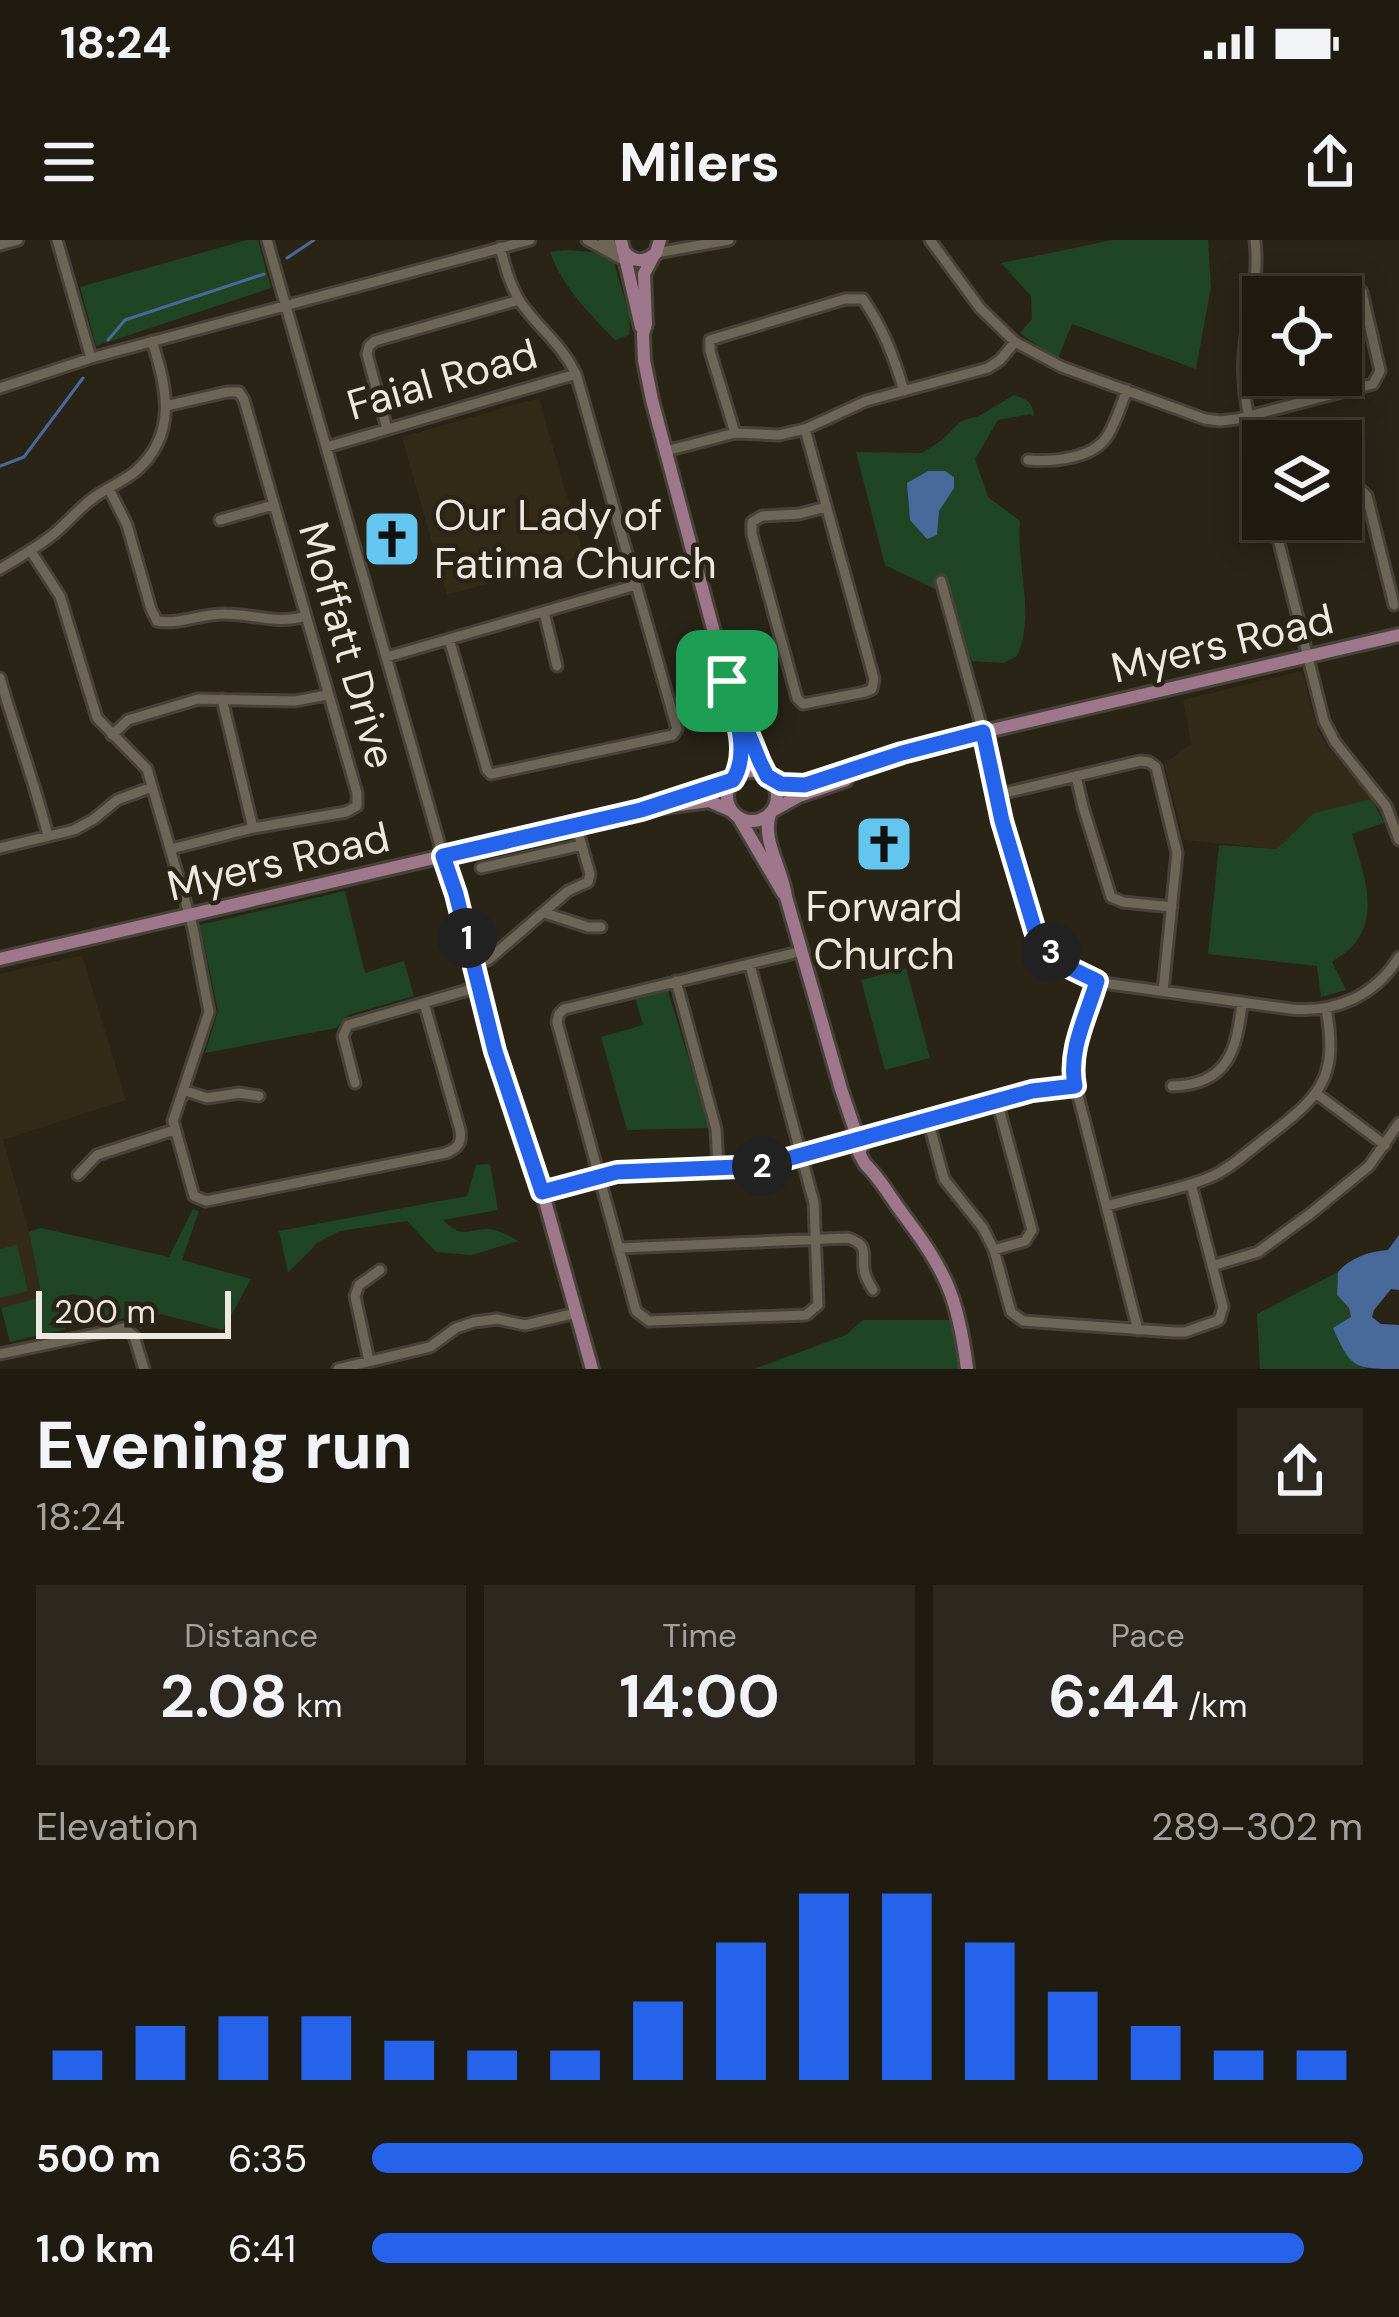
<!DOCTYPE html>
<html lang="en">
<head>
<meta charset="utf-8">
<style>
	body { margin:0; font-family:"DM Sans",sans-serif; background:#2d281f; color:#f1f3f6; height:100vh; display:flex; flex-direction:column; font-size:45px; white-space:nowrap }
	* { box-sizing:border-box; margin:0 }
	p { font-size:39px; color:#a2a19f }
	.icon { flex:none; width:66px; height:66px; fill:none; stroke:currentColor; stroke-width:2; stroke-linecap:round; stroke-linejoin:round }
	.map { position:relative; height:1129px; overflow:hidden }
	.side { display:flex; flex-direction:column; background:#201b11; flex:1 }
	.side>* { flex:none }
	.controls { position:absolute; left:1242px; top:36px; display:grid; gap:24px }
	.controls a { display:grid; place-items:center; width:120px; height:120px; border-radius:0px; background:#201b11; box-shadow:0 6px 30px #0003,0 0 0 3px #3d3931; font-size:60px }
	.scale { position:absolute; left:36px; bottom:30px; width:195px; box-sizing:border-box; padding-left:12px; border:6px solid #ede9e0; border-top:0; font-size:33px; line-height:42px; white-space:nowrap; color:#ede9e0; -webkit-text-stroke:9px #2a2417; paint-order:stroke }
	.pin { position:absolute; display:grid; place-items:center; width:102px; height:102px; color:#fff; margin:-51px; border-radius:24px; box-shadow:0 6px 18px #0006 }
	.km { position:absolute; width:60px; height:60px; margin:-30px; border-radius:50%; background:#222; color:#fff; font-size:33px; line-height:60px; text-align:center }
	.round { display:grid; place-items:center; flex:none; width:126px; height:126px; border-radius:0px; background:#2d281f }
	.head { display:flex; align-items:center; justify-content:space-between; height:204px; padding:0 36px }
	h1 { font-size:66px; font-weight:700; line-height:90px }
	.figures { display:grid; grid-template-columns:repeat(3,1fr); gap:18px; height:204px; padding:12px 36px }
	.figures div { display:grid; align-content:center; border-radius:0px; background:#2d281f; text-align:center }
	.figures b { font-size:60px; font-weight:700 }
	.figures small { font-size:33px; font-weight:400 }
	.figures p { font-size:33px }
	.chart { height:336px; padding:24px 36px }
	.chart p { display:flex; justify-content:space-between }
	.chart svg { width:100%; height:216px; margin-top:12px; stroke:#2563eb; stroke-width:6 }
	ul { padding:0 36px; list-style:none; font-size:39px }
	li { display:grid; grid-template-columns:192px 144px 1fr; align-items:center; height:90px }
	li i { height:30px; border-radius:15px; background:#2563eb }
	.status { display:flex; justify-content:space-between; align-items:center; height:84px; padding:0 60px; background:#201b11; direction:ltr }
	.status svg { height:33px; fill:currentColor }
	header { display:flex; justify-content:space-between; align-items:center; height:156px; padding:0 36px; background:#201b11; font-size:54px; font-weight:700 }
	.map>svg:first-child { display:block }
</style>
</head>
<body>
<div class="status"><b>18:24</b><svg viewBox="0 0 49 12"><path d="M0 12V9h3v3zM5 12V6h3v6zM10 12V3h3v9zM15 12V0h3v12zM26 1h20v11H26zM47 4h2v5h-2z"/></svg></div>
<header><svg class="icon" aria-label="menu" viewBox="0 0 24 24"><path d="M4 6h16M4 12h16M4 18h16"/></svg>Milers<svg class="icon" aria-label="share" viewBox="0 0 24 24"><path d="M12 15V3M7 8l5-5 5 5M5 13v7h14v-7"/></svg></header>
<div class="map">
<svg width="1399" height="1129" viewBox="0 0 1399 1129">
	<rect width="100%" height="100%" fill="#2a2417"/>
	<path fill="#332b17" d="M539,158L584,316L447,355L402,197Z
		M1302,431L1318,490L1328,507L1372,559L1314,574L1277,609L1184,600L1164,524L1191,504L1183,460Z
		M82,715L126,860L3,900L29,992L43,1058L0,1068V734Z"/>
	<path fill="#1f4524" d="M247,0H258L271,48L96,106L80,47Z
		M1113,0H1208L1211,47L1196,129L1072,84L1058,118L1048,113L1020,93L1032,79L1031,56L1001,23Z
		M565,10L593,12L614,23L630,77L629,95L615,100C589,73 563,48 550,12Z
		M1014,155C1028,160 1033,162 1034,177L1030,174L998,180L975,219L988,257L1020,281C1016,327 1036,374 1017,416L1003,423L972,421L944,358L935,349L885,325L856,212L922,213L942,200L961,181L979,176Z
		M1372,559L1384,583L1352,594C1361,627 1380,670 1356,702C1350,710 1340,716 1332,722L1346,750L1321,757L1317,726L1208,714L1219,605L1277,609L1314,573Z
		M345,651L365,733L404,721L414,756L348,775L336,788L205,813L218,771L200,685Z
		M906,728L930,818L885,830L861,740Z
		M668,751L710,888L627,890L601,797L643,785L635,758Z
		M490,924L498,970L443,980C464,1001 467,988 489,989C498,989 510,997 518,1001L472,1015L436,1012L407,981L340,991L318,1002L288,1033L279,991L467,956L476,925Z
		M193,969L199,971L182,1020L251,1039L223,1090L160,1074L141,1089L126,1078L105,1081L104,1062L73,1054L56,1058L66,1089L10,1102L1,1068L42,1057L29,992L41,988L169,1017Z
		M17,1005L28,1051L0,1058V1009Z
		M1338,1032L1337,1055L1349,1068L1351,1077L1347,1081L1366,1129H1399H1260L1257,1074Z
		M863,1080H950L961,1129H754L846,1095Z"/>
	<path fill="#49699b" d="M928,231H945L954,237V248L939,271L937,295L927,299L910,280L907,243Z
		M1399,995V1050L1391,1049L1374,1070L1372,1077L1381,1084L1399,1085V1129C1355,1129 1351,1129 1333,1088L1351,1077L1349,1068L1337,1055L1338,1032C1350,1018 1369,1011 1388,1010Z"/>
	<g fill="none" stroke-linecap="round" stroke-linejoin="round">
		<path stroke="#49699b" stroke-width="3" d="M287,18L314,0
			M108,100L125,80L264,34
			M0,226L24,217L83,138"/>
		<defs>
			<path id="minor" d="M57,0L91,118
				M267,0L443,616
				M587,0L625,21
				M603,0L622,9
				M930,0L980,68L1015,102L1062,127L1205,179L1220,181L1237,179L1373,144L1380,131L1362,52L1358,48L1298,56L1256,50
				M1255,0C1260,42 1247,74 1244,115C1241,157 1253,197 1263,238
				M0,5L18,0
				M656,13L729,0
				M0,148L91,118L530,0
				M166,166L227,152H239L244,160L357,553V566L346,572L253,588L171,609
				M387,189L367,114L369,106L375,101L519,60
				M805,189L874,439L872,449L865,452L803,464L797,458L752,294V282L762,276L799,274L826,267
				M735,193L710,111V100L845,59H863C883,88 894,117 904,151
				M327,207L576,134
				M666,211L735,193L779,195L805,189L866,161L988,128L1000,120L1015,102
				M1028,220C1053,222 1094,219 1108,195C1116,182 1121,165 1127,150
				M109,249L127,285L151,369L157,381C181,385 202,373 226,374C252,374 279,385 305,376
				M1341,251L1361,250L1367,256L1394,365
				M1273,279L1324,481L1335,502L1386,566L1399,600
				M220,280L273,265
				M30,310L60,356L97,478L147,529L193,688L209,772L173,881L194,956L206,961L446,913C458,908 462,903 460,890L424,763
				M0,329C18,318 38,307 55,293C69,281 81,266 96,256C109,247 124,241 136,231C178,194 167,148 152,101
				M941,341L983,492L1002,581L1035,691L1053,715L1066,726L1092,740L1110,744L1291,769C1336,773 1375,756 1399,717
				M544,372L557,426
				M449,399L487,530L491,534L673,495L677,489L576,134C560,102 540,90 521,63C510,46 505,26 500,7
				M387,417L636,345
				M0,438C15,491 35,543 48,596
				M222,459L253,588
				M112,495L128,480L198,459L295,461L327,455
				M1076,536L1083,567L1111,657L1123,662L1172,667
				M996,555L1140,521L1149,522L1156,527L1177,613L1163,751
				M0,608L74,590L94,579L117,560L152,547
				M481,628L582,605
				M545,673L588,687H601
				M474,725L488,720L568,651L588,642L590,634L576,585
				M750,725L814,963L818,1065L806,1075L649,1081L636,1071L557,782L559,774L564,769L803,711
				M676,741L716,889L718,927
				M1097,741L1076,804L1073,836L1138,1090
				M355,843L343,796L348,785L478,747
				M1172,846C1228,845 1237,810 1242,762
				M183,850L207,858L239,853L259,856
				M1317,854L1385,905
				M928,880L944,939L983,988L994,1010L1011,1072L1023,1081L1174,1092H1185L1219,1080L1223,1067L1191,944
				M78,935L97,915L174,890
				M542,952L623,931L762,925L1032,851L1075,846
				M1107,966C1140,956 1176,951 1208,938C1228,930 1245,914 1262,901C1316,859 1340,843 1326,769
				M619,1008L848,998C872,1006 860,1016 865,1034C867,1040 870,1045 873,1050
				M994,1010L1025,1001L1032,990L997,861
				M1212,1026L1258,1012L1310,974L1369,926L1399,883
				M0,1114L124,1088L134,1096L144,1129
				M369,1121L355,1056L359,1045L380,1030
				M338,1129L430,1107L456,1088L474,1082L497,1079L525,1085L576,1073"/>
			<path id="major" d="M621,0L641,87
				M623,10C632,23 645,23 656,13L660,0
				M654,15L644,34L646,84L643,94L644,120L652,160L727,441L742,510L736,536
				M739,470L766,534
				M727 556a25 25 0 1 1 50 0a25 25 0 1 1-50 0Z
				M772,539L791,546L805,545L902,513L920,510L983,492L1399,395
				M677,558L732,540
				M774,570L799,556L846,540
				M770,574C761,601 783,629 786,657L841,849L861,908L859,913L865,924C879,937 889,955 900,970C945,1030 958,1055 967,1129
				M739,578L783,653
				M443,616L456,654L489,792L539,940L592,1129
				M0,719L641,570L709,561L732,571"/>
		</defs>
		<use href="#minor" stroke="#474238" stroke-width="15"/>
		<use href="#major" stroke="#474238" stroke-width="18"/>
		<use href="#minor" stroke="#6d6657" stroke-width="9"/>
		<use href="#major" stroke="#9f778b" stroke-width="12"/>
	</g>
	<g fill="none" stroke-linecap="round" stroke-linejoin="round">
		<defs>
			<path id="route" d="M727,441L760,522L767,536L781,544L805,545L902,513L983,492L1002,581L1035,691L1053,715L1066,726L1097,741C1087,776 1068,809 1075,846L1032,851L762,926L617,932L542,952L495,811L456,654L443,616L641,570L733,540C751,512 734,471 727,441Z"/>
		</defs>
		<use href="#route" stroke="#fff" stroke-width="24"/>
		<use href="#route" stroke="#2563eb" stroke-width="15"/>
	</g>
	<defs>
		<symbol id="church-square" viewBox="-11 -11 22 22"><rect x="-9" y="-9" width="18" height="18" rx="4" fill="#64c5ee" stroke="#2a2417"/><path d="M-1.2-6h2.4v3.5h3.3v2.4h-3.3V6h-2.4V-.1h-3.3v-2.4h3.3Z" fill="#111"/></symbol>
	</defs>
	<g fill-rule="evenodd">
		<use href="#church-square" x="359" y="266" width="66" height="66"/>
		<use href="#church-square" x="851" y="571" width="66" height="66"/>
	</g>
	<g text-anchor="middle" stroke-width="9" stroke-linejoin="round" paint-order="stroke">
		<g font-size="42" fill="#ede9e0" stroke="#2a2417">
			<text transform="translate(442 139) rotate(-16)" y="15">Faial Road</text>
			<text transform="translate(1222 403) rotate(-13)" y="15">Myers Road</text>
			<text transform="translate(348 405) rotate(74)" y="15">Moffatt Drive</text>
			<text transform="translate(278 621) rotate(-13)" y="15">Myers Road</text>
		</g>
		<g font-size="42" fill="#ede9e0" stroke="#2a2417" text-anchor="start">
			<text x="434" y="290">Our Lady of<tspan x="434" dy="48">Fatima Church</tspan></text>
			<text x="884" y="681" text-anchor="middle">Forward<tspan x="884" dy="48">Church</tspan></text>
		</g>
	</g>
</svg>
<div class="controls">
<a><svg class="icon" aria-label="locate" viewBox="0 0 24 24"><circle cx="12" cy="12" r="6"/><path d="M12 2v4M12 18v4M2 12h4M18 12h4"/></svg></a>
<a><svg class="icon" aria-label="layers" viewBox="0 0 24 24"><path d="M12 4l9 5-9 5-9-5zM3 14l9 5 9-5"/></svg></a>
</div>
<div class="scale">200 m</div>
<div class="pin" style="left:727px;top:441px;background:#1e9e55"><svg class="icon" aria-label="arrive" viewBox="0 0 24 24"><path d="M6 21V4h12l-3 4 3 4H6"/></svg></div>
<b class="km" style="left:467px;top:698px">1</b>
<b class="km" style="left:762px;top:926px">2</b>
<b class="km" style="left:1051px;top:712px">3</b>
</div>
<section class="side">
<div class="head"><div><h1>Evening run</h1><p>18:24</p></div><a class="round"><svg class="icon" aria-label="share" viewBox="0 0 24 24"><path d="M12 15V3M7 8l5-5 5 5M5 13v7h14v-7"/></svg></a></div>
<div class="figures">
<div><p>Distance</p><b>2.08<small> km</small></b></div>
<div><p>Time</p><b>14:00</b></div>
<div><p>Pace</p><b>6:44<small> /km</small></b></div>
</div>
<div class="chart"><p><span>Elevation</span>289–302 m</p>
<svg viewBox="0 0 160 44" preserveAspectRatio="none"><path d="M5 44V38M15 44V33M25 44V31M35 44V31M45 44V36M55 44V38M65 44V38M75 44V28M85 44V16M95 44V6M105 44V6M115 44V16M125 44V26M135 44V33M145 44V38M155 44V38"/></svg>
</div>
<ul>
<li><b>500 m</b>6:35<i style="width:100%"></i></li>
<li><b>1.0 km</b>6:41<i style="width:94%"></i></li>
</ul>
</section>
</body>
</html>
